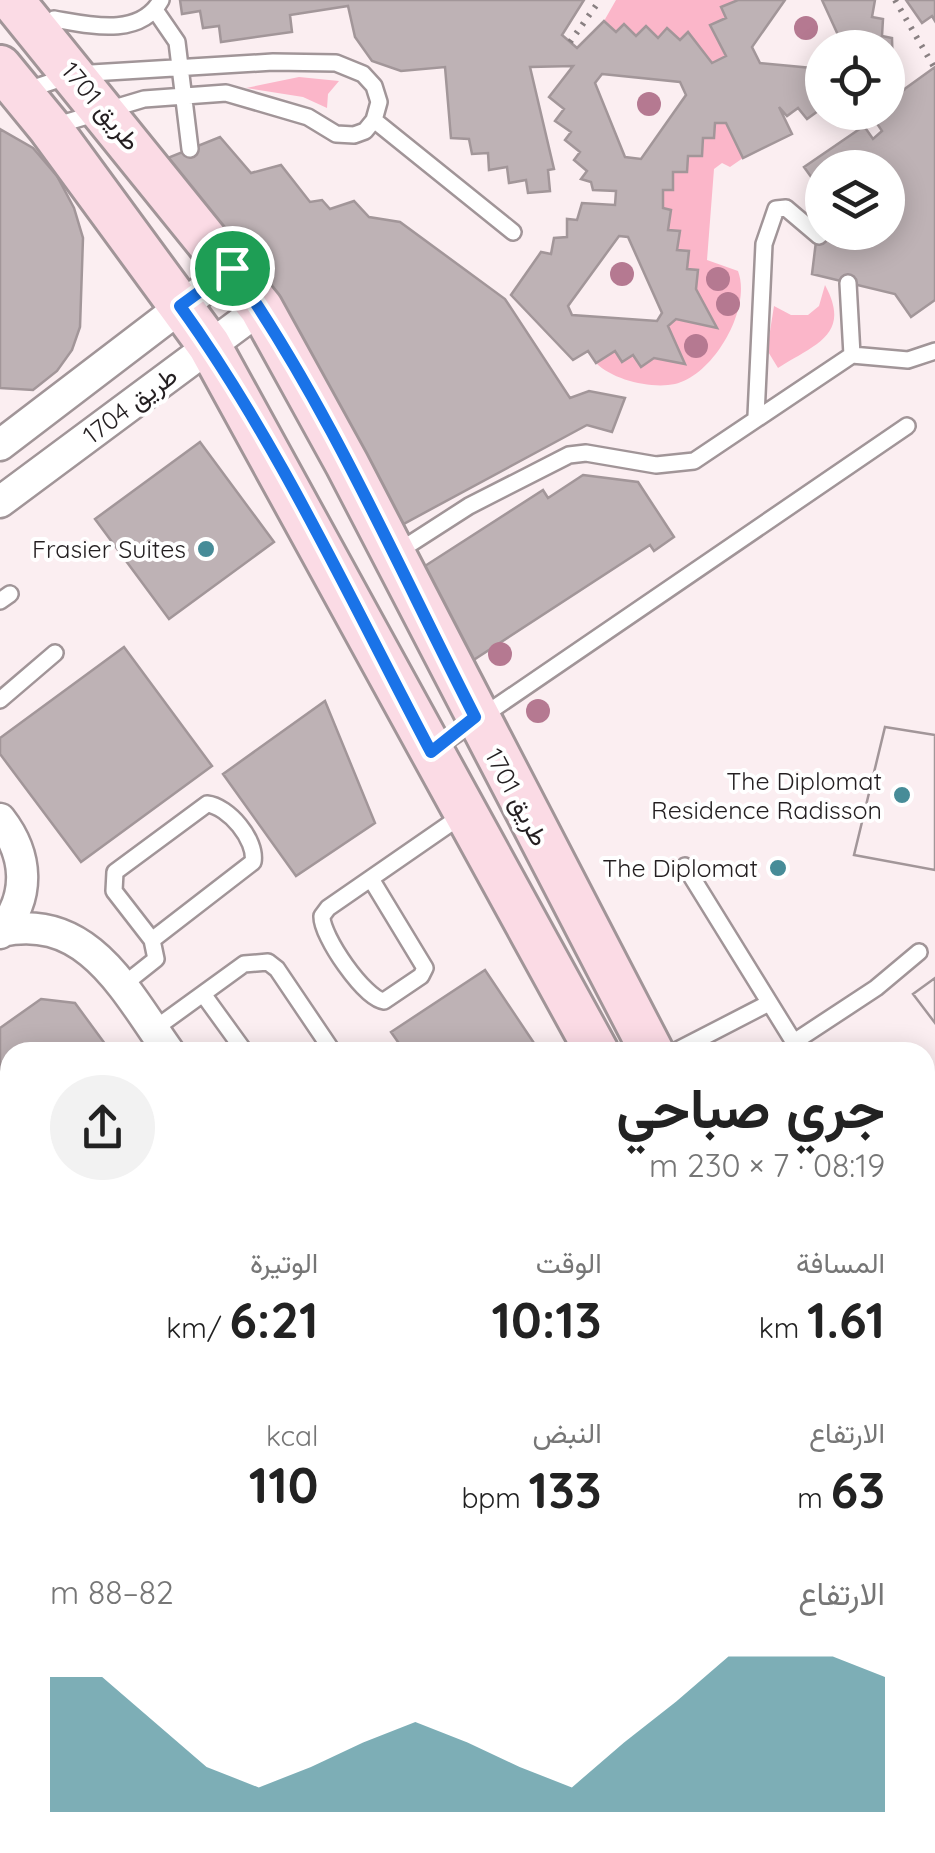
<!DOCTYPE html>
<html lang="ar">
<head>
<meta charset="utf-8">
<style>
	body { margin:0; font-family:Quicksand,Vazirmatn,sans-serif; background:#f2f2f2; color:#222; direction:rtl; height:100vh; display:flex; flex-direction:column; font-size:38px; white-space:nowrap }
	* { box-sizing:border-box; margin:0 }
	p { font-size:32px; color:#767676 }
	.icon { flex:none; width:55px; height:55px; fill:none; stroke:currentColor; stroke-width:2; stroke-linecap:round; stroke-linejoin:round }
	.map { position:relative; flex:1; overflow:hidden; direction:ltr }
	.drawer { position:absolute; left:0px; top:1042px; width:935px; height:812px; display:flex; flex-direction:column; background:#fff; border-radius:30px 30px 0 0; box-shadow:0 5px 25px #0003; direction:rtl }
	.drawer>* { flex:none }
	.tools { position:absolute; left:805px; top:30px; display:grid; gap:20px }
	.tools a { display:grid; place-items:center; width:100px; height:100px; border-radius:50%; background:#fff; box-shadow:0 5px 25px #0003; font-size:50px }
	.pin { position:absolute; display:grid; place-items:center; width:85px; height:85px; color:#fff; margin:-42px; border:5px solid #fff; border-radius:50%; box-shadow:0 2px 10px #0007 }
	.round { display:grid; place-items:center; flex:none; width:105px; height:105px; border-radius:52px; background:#f2f2f2 }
	.head { display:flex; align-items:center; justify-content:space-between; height:170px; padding:0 50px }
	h1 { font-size:55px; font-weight:700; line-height:75px }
	.metrics { display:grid; grid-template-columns:repeat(3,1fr); gap:15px; height:170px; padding:10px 50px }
	.metrics div { display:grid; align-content:center }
	.metrics b { font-size:50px; font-weight:700 }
	.metrics small { font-size:28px; font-weight:400 }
	.metrics p { font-size:28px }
	.chart { height:280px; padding:20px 50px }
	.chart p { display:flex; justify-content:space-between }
	.chart svg { width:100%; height:180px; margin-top:10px; fill:#478c98; opacity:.7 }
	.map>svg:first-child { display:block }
</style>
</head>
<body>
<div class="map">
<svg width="935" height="1853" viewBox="0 0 935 1853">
	<rect width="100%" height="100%" fill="#fbeef1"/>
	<path fill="#fbb6c9" d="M616,0H738L726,18L710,25L726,56L712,63L688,33L680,40L667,28L658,38L646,26L636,36L625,24L616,32L604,21Z
		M299,77L339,81L328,94L327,108L303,97L246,88Z
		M715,123H726L743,158L730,167L722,163L714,169L707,260L738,271C752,308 714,375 675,384C651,389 613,380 596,363L615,351L622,362L633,355L641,367L654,358L684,363L668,326L676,319L716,328L696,289L698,271L687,269L689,252L677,250L680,232L668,230L671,210L663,208V190H673V172H687L688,156L703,138H714Z
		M825,285C852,335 815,344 778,368L767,350L774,306L791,315H808L819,306Z"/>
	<path fill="#beb2b5" stroke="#a29699" stroke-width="2.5" fill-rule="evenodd" d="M180,0H584L562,35L577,48L604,21L616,32L624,24L636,36L646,26L658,38L667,28L680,40L688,32L712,63L726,56L710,25L726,18L721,7L738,0H785L752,47L760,63L822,69V108L807,119L798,108L787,116L779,107L792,134L743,158L726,123H715L714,138H703L702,156H688L687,172H673V190H663V208L671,210L668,230L680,231L677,250L689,251L687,269L698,270L696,289L717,328L676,319L668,326L685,364L654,358L641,367L633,355L622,362L615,351L596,363L588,351L573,360L511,295L541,252L551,254L554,238L567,237V219L577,220L582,203L615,205L616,191L593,190L591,182L581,179L587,171L574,160L580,152L565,140L571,132L555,121L564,109L549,97L573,66L530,67L554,169L548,170L550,191L528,193L526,180L509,183L507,167L489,170L488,153L472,154L469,139L451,138L445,67L401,71L372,61L355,37L348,6L290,15L292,32L221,42L219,26L203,28L200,11L182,14ZM602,74L680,82L686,95L641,159L625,157L595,83ZM619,236L628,237L662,313L657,321L572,315L568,306Z
		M822,0H875L872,17L883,19L882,36L892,38L893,73L904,90L888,101V48H844Z
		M906,0H935V21L932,16L922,23Z
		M935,67V300L911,317L895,294L812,274L822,192L804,167L864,126L873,139L882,131L870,113L888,112V101ZM822,168H888V232H822Z
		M844,112H871L856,126Z
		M0,129L33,148L57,176L74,208L83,238L80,327L72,350L57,371L33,390L0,388Z
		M220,137L251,173L281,165L310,202L322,200L330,209L354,201L369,217L400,222L505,299L570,398L589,391L625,398L612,432L587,425L398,527L160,161Z
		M200,442L274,542L169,619L95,519Z
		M583,475L638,482L674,537L654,551L650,545L472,661L414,573L543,490L548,498Z
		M124,647L212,766L81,862L0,754V738Z
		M325,701L375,823L296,876L223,774Z
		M885,727L935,735V870L854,855Z
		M885,727L935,735V870L854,855Z
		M485,970L540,1052H405L391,1032Z
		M935,978V1023L913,994Z
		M935,978V1023L913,994Z
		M41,999L75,1003L111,1052H10V1145L0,1132V1028Z
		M10,1214V1306L0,1292V1221Z
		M0,1500L10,1523V1837L0,1836Z
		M460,1845H544L549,1853H448Z
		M562,1845H648L654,1853H567Z
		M668,1845H716L704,1853H673Z"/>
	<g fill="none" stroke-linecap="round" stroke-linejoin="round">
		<defs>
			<path id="lane" d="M155,10L177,42L190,149
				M54,19C89,25 140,38 161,0
				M27,90L75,74L273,62L336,63L363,74L374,86L379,102L374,120L365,131L354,135L336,134L308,117L226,93L144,99L54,126
				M374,120L513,232
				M848,283L852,355
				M756,416L764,244L776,209L786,208L819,236
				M396,553L469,506L569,455L586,453L656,465L694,461L852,355L908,360L935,351
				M0,601L10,594
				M0,700L55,653
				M436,748L907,426
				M207,804C228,806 257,840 253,862L152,940L114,891L115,872Z
				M685,866L800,1052
				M371,879L425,968L421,976L384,1001C365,999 321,936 322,916L328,908L461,816
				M122,986L156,959L152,940
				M203,994L245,1052
				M153,1030L244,964L268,962L277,969L333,1052
				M794,1042L876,988L919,952
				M674,1052L769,1003
				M925,1261L935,1278
				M925,1360L935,1353
				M0,1435L10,1429"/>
			<path id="street" d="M0,445L232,268
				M0,502L261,308
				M0,819C28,855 31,897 0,933
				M1,931C88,912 126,992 169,1052
				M0,1378L10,1396
				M158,1845L159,1853
				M180,1845L181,1853
				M240,1853L266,1845"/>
			<path id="secondary" d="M12,0L261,308L347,464L652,1052
				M0,67L50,128L209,345L597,1052
				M925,1446L935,1459
				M925,1526L935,1541
				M929,1770L935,1753
				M811,1853L822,1845
				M923,1853L935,1845"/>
		</defs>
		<use href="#lane" stroke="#a19598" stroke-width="20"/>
		<use href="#street" stroke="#a19598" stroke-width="35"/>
		<use href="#secondary" stroke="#a19598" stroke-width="48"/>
		<path stroke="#898082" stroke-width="6" stroke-dasharray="2.5 8" stroke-linecap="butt" d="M895,0L934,67
			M570,42L600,0"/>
		<use href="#lane" stroke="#fff" stroke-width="15"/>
		<use href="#street" stroke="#fff" stroke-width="30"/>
		<use href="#secondary" stroke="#fbdbe5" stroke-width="42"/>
	</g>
	<g fill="#b57991">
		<circle cx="806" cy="28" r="12"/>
		<circle cx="649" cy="104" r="12"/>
		<circle cx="622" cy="274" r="12"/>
		<circle cx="718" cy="279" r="12"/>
		<circle cx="728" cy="304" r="12"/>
		<circle cx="696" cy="346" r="12"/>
		<circle cx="500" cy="654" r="12"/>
		<circle cx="538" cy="711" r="12"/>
	</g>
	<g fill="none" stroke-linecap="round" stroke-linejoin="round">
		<defs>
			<path id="route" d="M232,268C329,406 398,567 475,717L431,752C353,605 277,440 180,306Z"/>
		</defs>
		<use href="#route" stroke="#fff" stroke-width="20"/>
		<use href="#route" stroke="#1a73e8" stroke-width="12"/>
	</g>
	<g fill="#478c98" stroke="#fff" stroke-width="4">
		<circle cx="206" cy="549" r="10"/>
		<circle cx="902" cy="795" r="10"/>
		<circle cx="778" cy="868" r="10"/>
	</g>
	<g text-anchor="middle" stroke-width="8" stroke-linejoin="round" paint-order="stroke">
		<g font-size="25" fill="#241f21" stroke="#fff">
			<text transform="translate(101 106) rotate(50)" y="9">طريق 1701</text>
			<text transform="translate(130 405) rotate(-37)" y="9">طريق 1704</text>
			<text transform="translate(517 797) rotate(62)" y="9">طريق 1701</text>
		</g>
		<g font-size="25" fill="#241f21" stroke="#fff" text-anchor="end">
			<text x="186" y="558">Frasier Suites</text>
			<text x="882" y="790">The Diplomat<tspan x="882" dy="29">Residence Radisson</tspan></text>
			<text x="758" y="877">The Diplomat</text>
		</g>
	</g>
</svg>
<div class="tools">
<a><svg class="icon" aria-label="locate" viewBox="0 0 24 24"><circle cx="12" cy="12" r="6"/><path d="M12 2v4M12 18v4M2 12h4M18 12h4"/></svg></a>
<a><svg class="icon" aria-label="layers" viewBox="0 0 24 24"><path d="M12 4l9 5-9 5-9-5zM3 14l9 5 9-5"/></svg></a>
</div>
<div class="pin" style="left:232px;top:268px;background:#1e9e55"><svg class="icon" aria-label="arrive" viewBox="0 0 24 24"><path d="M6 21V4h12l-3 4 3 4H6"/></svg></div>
<section class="drawer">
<div class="head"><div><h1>جري صباحي</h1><p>08:19 · 7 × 230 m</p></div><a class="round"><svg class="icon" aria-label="share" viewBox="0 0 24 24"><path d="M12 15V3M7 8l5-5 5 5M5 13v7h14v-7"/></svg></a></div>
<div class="metrics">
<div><p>المسافة</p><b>1.61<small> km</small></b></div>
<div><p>الوقت</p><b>10:13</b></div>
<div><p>الوتيرة</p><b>6:21<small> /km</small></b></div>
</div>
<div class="metrics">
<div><p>الارتفاع</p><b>63<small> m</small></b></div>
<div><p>النبض</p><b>133<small> bpm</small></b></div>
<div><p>kcal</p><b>110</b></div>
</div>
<div class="chart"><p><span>الارتفاع</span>82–88 m</p>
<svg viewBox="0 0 160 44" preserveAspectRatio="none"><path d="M0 44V11L10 11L20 22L30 33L40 38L50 33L60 27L70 22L80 27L90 33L100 38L110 27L120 17L130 6L140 6L150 6L160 11V44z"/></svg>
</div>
</section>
</div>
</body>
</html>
